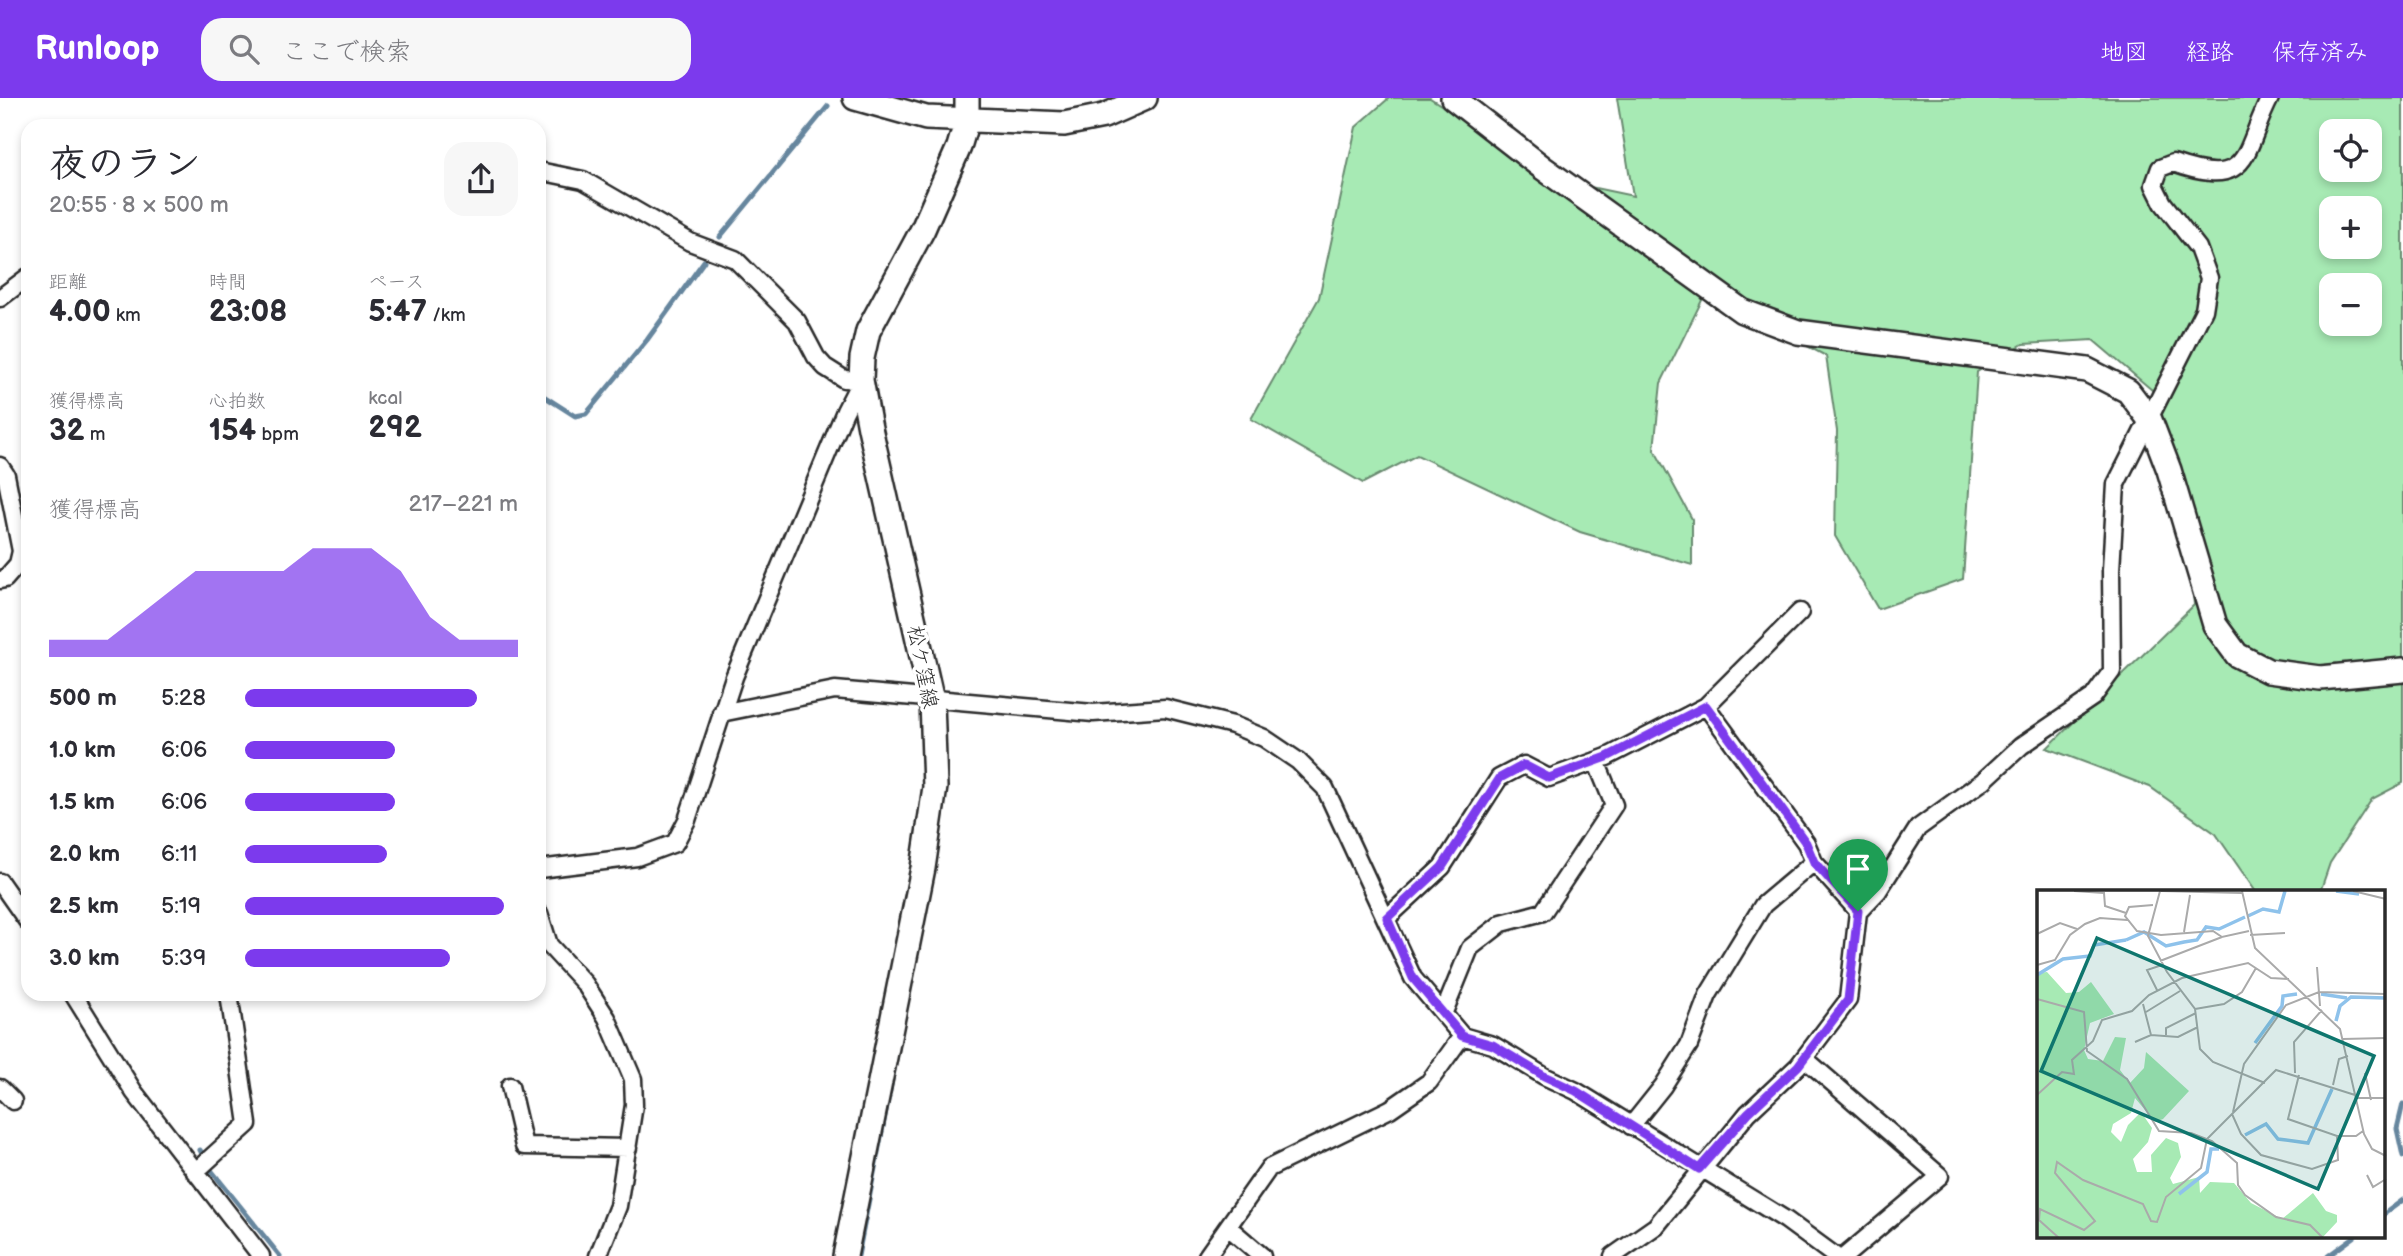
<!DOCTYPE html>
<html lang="ja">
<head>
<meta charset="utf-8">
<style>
	body { margin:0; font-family:"Balsamiq Sans","Klee One",sans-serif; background:#f7f7f7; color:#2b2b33; height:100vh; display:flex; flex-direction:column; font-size:26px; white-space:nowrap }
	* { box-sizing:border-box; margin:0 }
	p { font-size:23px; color:#7c7c81 }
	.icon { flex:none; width:38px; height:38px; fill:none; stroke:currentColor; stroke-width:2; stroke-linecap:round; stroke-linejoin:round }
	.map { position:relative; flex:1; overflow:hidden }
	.details { position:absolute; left:21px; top:21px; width:525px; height:882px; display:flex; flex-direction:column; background:#fff; border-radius:21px; box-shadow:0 4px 10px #0003 }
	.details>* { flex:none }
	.controls { position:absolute; left:2319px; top:21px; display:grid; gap:14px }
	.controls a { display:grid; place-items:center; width:63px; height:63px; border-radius:14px; background:#fff; box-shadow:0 4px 10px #0003; font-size:35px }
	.pin { position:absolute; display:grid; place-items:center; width:60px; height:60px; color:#fff; margin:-72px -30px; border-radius:50% 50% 50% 0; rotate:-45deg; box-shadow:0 0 7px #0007 }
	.pin .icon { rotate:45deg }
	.round { display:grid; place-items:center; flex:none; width:74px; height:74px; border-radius:21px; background:#f7f7f7 }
	.overview { display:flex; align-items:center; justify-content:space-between; height:119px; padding:0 28px }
	h1 { font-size:38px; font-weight:700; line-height:52px }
	.metrics { display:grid; grid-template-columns:repeat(3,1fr); gap:10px; height:119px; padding:7px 28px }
	.metrics div { display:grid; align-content:center }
	.metrics b { font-size:30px; font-weight:700 }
	.metrics small { font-size:19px; font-weight:400 }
	.metrics p { font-size:19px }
	.chart { height:196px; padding:14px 28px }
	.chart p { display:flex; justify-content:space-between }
	.chart svg { width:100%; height:126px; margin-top:7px; fill:#7c3aed; opacity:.7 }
	ul { padding:0 28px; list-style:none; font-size:23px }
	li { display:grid; grid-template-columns:112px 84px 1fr; align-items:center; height:52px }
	li i { height:18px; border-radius:9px; background:#7c3aed }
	header { display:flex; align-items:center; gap:42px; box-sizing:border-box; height:98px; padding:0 35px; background:#7c3aed; color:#fff }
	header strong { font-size:33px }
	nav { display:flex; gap:38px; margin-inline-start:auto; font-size:24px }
	.search { width:490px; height:63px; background:#f7f7f7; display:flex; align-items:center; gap:18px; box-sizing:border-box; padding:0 24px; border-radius:21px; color:#7c7c81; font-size:26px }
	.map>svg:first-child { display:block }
</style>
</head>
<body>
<header>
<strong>Runloop</strong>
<div class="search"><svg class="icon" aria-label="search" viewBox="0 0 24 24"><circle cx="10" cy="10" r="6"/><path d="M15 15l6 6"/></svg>ここで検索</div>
<nav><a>地図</a><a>経路</a><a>保存済み</a></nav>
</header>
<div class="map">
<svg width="2403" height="1158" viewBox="0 0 2403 1158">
	<rect width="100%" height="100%" fill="#fff"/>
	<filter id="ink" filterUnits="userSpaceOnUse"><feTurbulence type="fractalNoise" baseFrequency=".0143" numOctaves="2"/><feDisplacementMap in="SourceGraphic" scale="14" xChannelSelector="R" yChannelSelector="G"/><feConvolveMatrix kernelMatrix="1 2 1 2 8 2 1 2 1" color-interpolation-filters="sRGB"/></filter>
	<g filter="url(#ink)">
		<path fill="#a7eab4" stroke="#698a70" stroke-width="2" fill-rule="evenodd" d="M1389,0H1430L1557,82L1633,98L1617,0H2403V685L2372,701L2330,765L2320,794H2256L2216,736L2150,689L2047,650L2194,507L2183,385L2152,292L2093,242L2023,246L1977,274L1963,481L1878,511L1835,438L1837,333L1826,258L1706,194L1661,285L1654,351L1692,421V467L1580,434L1417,357L1363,385L1251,321L1319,200L1356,29ZM2331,33H2370V72H2331ZM2331,110H2370V149H2331ZM2331,187H2370V226H2331Z"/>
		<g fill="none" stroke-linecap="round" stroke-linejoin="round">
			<path stroke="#66869e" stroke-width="5" d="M720,139L828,8
				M539,295L575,318L586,316L647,242L704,163
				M2403,1006L2397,1031L2403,1058
				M200,1052L211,1072L280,1158
				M2384,1116L2403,1102
				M858,1158L901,935
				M2328,1158L2354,1139"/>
			<defs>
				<path id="street" d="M539,73L583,82L690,144L735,161L797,223L816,259L825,269L844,281L861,282L845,313L734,579L687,722L675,745L637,759L539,771
					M0,200L28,179
					M0,368L6,377L21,453
					M0,482L5,481L18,466L21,453L28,455
					M1706,608L1806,745L1814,764L1858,813
					M721,615L835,592L1093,615L1165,610L1233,627L1264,640L1298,663L1325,690L1413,880L1462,938L1493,947L1544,978L1576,993L1786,1122L1835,1158
					M0,784L28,824
					M539,815L549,847L585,886L607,920L633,981L634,1007L618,1108L598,1158
					M1387,820L1442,769L1499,680L1524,667L1549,680L1607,659L1706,608L1800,514
					M73,896L134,994L261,1158
					M1444,914L1470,850L1502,825L1543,814L1614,707L1596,663
					M1804,960L1940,1078L1845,1158
					M510,988L524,1048L628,1050
					M0,990L13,1003
					M1631,1028L1663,988L1689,947L1708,897L1763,807L1814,764
					M195,1074L248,1026L229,896
					M1228,1129L1262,1158
					M1207,1158L1269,1070L1390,1011L1429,984L1462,938
					M1613,1158L1656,1128L1748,1015L1798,968L1848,902L1858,814L1878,793L1918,730L1983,683L2021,648L2093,599L2112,573L2111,472L2116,386L2204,212L2209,180L2198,150L2163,105L2154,87L2160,70L2173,65C2253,93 2242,54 2270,0"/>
				<path id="secondary" d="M855,0L926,20L1064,26L1104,18L1145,0
					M1453,0L1543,70L1742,213L1798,234L2087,272L2128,293L2150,322L2169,372L2215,527L2237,557L2268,573L2320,580L2403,572
					M845,1158L923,770L935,689L932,603L870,330L861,282L862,260L868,233L923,131L959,49L967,22V0"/>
			</defs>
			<use href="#street" stroke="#2b2b2b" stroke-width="21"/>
			<use href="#secondary" stroke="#2b2b2b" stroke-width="28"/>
			<use href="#street" stroke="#fff" stroke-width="16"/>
			<use href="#secondary" stroke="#fff" stroke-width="23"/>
		</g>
	</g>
	<g fill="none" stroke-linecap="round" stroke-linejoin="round" filter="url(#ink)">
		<defs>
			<path id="route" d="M1706,608L1806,745L1814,764L1858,813L1848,902L1798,968L1748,1015L1699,1071L1576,993L1544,978L1493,947L1462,938L1413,880L1387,820L1442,769L1500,680L1524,667L1549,680L1607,659Z"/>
		</defs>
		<use href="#route" stroke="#fff" stroke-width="14"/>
		<use href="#route" stroke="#7c3aed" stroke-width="9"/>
	</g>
	<g text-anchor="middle" stroke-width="7" stroke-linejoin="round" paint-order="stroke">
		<g font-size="21" fill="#2b2b2b" stroke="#fff">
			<text transform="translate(923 569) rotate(79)" y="7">松ケ窪線</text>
		</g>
	</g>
	<g transform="translate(2037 792)">
		<rect width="348" height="348" fill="#fff"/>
		<path d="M10,82L29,103L42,102L54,92L77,124L53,133L47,160L51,169L66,171L78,147L89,148L83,180L93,193L107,178L109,162L152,201L126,229L118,232L98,208L94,223L76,234L74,242L84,252L91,235L104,222L115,238L111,252L96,269L100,282H115L114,265L129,248L141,253L144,267L133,288L136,294L162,287L163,303L173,292L197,293L214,313L245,329L276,303L289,321L300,325V332L285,348H0V83Z" fill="#a7eab4"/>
		<path fill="none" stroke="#8ec2eb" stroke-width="3.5" d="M299,1L322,4M211,26L226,19L242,22L248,1M89,50L107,42L129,56L147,52L160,50L169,37L182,39L208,27M0,85L26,69L53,66L57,55L89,50M284,104L310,108M299,131L303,116L314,107L349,108M218,153L245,116L246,106L260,104M208,245L229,234L241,249L271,253L295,199M142,304L170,282L174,259H182"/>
		<path fill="none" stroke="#aaa" stroke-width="2" d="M37,1L67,3L68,16L89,23M123,1L111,46L130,82L158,119L163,159L176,172L228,193M124,1L205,3M205,1L218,58L303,139L327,244L335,259L349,266M316,1L349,9M116,15L92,17L88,26L100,41L124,45L176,41L185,47L212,41M147,42L153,5M0,44L23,33L40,39M213,45L248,43M123,71L185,47M0,75L18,70L33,45L48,34L63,28L90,30M280,77L283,116M120,100L110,80L125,75M0,109L47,122L50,161L90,189L122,241L154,243L175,251L200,273L201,295L208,305L239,327L273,335L286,348M106,114L114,145M158,119L187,114L205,102L219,78M109,122L143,101M129,145V138L159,123M306,149L349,148M98,152L114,145L141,147L161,137M258,183L257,152L285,120M328,183L334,210M262,185L251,229L300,246H319L326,241M296,195L302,169L311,166M0,205L25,182L37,184L35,170L56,151L65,130L95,121L112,105L145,88L211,73L234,88L252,89M319,208H349M196,222L207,174L249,115L282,102L349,104M195,224L204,244L224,265L275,279L301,270L300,246M330,285L336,297L349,289M22,348L2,330L3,319L47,340L58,331L18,283L20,272L46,290L106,314L114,331L120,332L129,307L164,278L170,249L239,180L318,205"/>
		<path fill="#0f766e" fill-opacity="0.15" stroke="#0f766e" stroke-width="3.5" d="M60,48L337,166L281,299L4,181Z"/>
		<rect width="348" height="348" fill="none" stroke="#2b2b2b" stroke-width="3.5"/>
	</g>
</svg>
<div class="controls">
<a><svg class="icon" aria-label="locate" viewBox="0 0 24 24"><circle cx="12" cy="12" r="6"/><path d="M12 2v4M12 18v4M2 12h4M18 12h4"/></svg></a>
<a>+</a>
<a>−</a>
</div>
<div class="pin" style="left:1858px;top:813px;background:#1e9e55"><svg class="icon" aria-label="arrive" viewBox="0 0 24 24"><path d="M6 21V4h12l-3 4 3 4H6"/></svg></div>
<section class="details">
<div class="overview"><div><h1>夜のラン</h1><p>20:55 · 8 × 500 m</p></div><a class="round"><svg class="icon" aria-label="share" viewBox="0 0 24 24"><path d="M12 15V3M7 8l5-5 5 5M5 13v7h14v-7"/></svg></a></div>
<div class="metrics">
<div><p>距離</p><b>4.00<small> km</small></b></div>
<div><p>時間</p><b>23:08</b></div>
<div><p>ペース</p><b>5:47<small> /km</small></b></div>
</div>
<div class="metrics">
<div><p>獲得標高</p><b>32<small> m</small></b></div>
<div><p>心拍数</p><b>154<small> bpm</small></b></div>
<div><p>kcal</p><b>292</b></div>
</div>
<div class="chart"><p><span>獲得標高</span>217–221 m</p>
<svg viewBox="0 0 160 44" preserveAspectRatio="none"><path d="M0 44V38L10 38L20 38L30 30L40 22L50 14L60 14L70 14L80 14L90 6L100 6L110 6L120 14L130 30L140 38L150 38L160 38V44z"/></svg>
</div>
<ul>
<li><b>500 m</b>5:28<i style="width:85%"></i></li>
<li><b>1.0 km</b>6:06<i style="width:55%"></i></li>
<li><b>1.5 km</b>6:06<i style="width:55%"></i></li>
<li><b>2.0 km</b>6:11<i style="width:52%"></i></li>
<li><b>2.5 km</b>5:19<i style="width:95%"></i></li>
<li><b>3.0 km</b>5:39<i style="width:75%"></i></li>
</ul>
</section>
</div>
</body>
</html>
